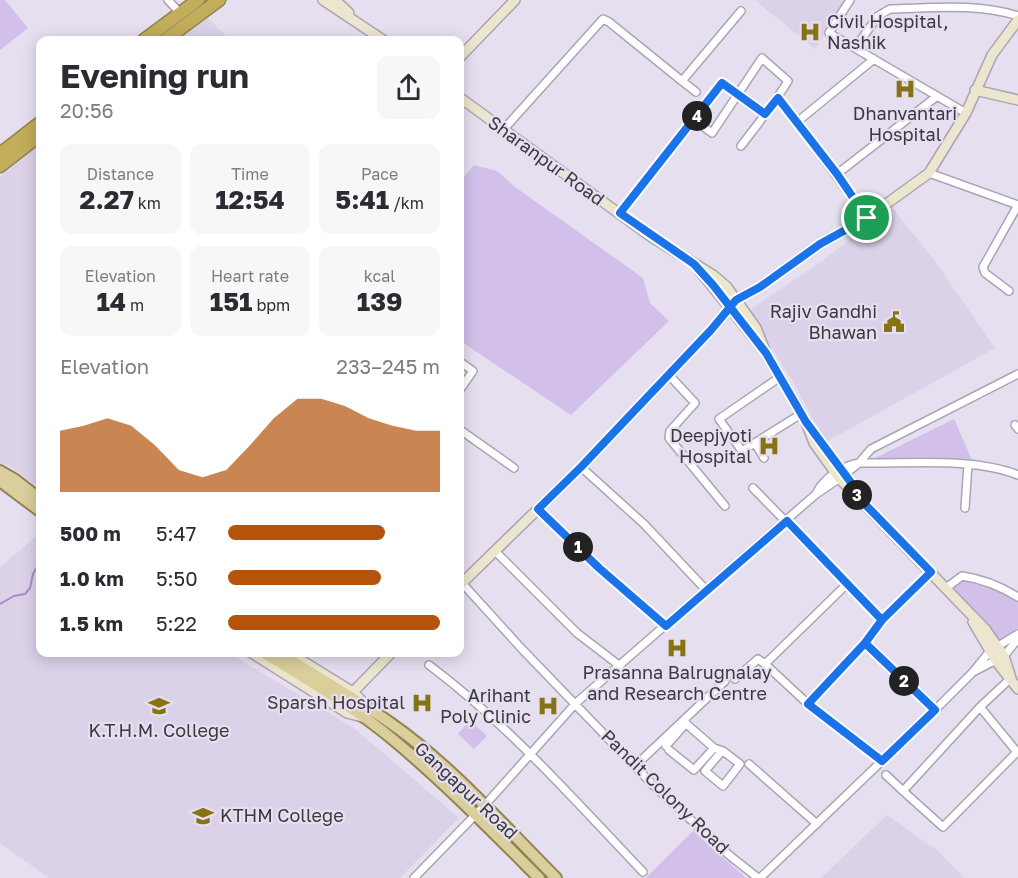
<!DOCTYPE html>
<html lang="en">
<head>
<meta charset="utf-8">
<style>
	body { margin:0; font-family:"Golos Text",sans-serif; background:#f7f7f7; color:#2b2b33; height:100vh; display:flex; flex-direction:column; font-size:22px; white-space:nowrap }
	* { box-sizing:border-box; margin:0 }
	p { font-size:20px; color:#7c7c81 }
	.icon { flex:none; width:33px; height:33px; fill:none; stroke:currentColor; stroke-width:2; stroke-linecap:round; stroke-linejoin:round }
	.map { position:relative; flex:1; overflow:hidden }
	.details { position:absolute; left:36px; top:36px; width:428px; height:621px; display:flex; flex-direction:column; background:#fff; border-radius:12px; box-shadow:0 3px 15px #0003 }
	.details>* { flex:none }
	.pin { position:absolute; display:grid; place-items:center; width:51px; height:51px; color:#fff; margin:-26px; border:3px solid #fff; border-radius:50%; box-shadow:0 2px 6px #0007 }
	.km { position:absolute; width:30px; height:30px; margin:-15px; border-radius:50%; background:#222; color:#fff; font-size:16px; line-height:30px; text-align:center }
	.round { display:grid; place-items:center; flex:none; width:63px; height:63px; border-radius:12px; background:#f7f7f7 }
	.head { display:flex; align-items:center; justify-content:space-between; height:102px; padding:0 24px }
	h1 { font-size:33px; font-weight:700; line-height:45px }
	.stats { display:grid; grid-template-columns:repeat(3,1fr); gap:9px; height:102px; padding:6px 24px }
	.stats div { display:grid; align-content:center; border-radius:12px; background:#f7f7f7; text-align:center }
	.stats b { font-size:26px; font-weight:700 }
	.stats small { font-size:16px; font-weight:400 }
	.stats p { font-size:16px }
	.chart { height:168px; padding:12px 24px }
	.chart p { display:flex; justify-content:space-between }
	.chart svg { width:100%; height:108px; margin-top:6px; fill:#b45309; opacity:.7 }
	ul { padding:0 24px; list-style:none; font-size:20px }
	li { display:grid; grid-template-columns:96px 72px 1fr; align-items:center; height:45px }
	li i { height:15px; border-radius:8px; background:#b45309 }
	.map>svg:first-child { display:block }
</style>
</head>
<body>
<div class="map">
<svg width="1018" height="878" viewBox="0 0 1018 878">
	<rect width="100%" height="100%" fill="#e6dff0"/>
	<path fill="#dbd1e9" d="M755,0H848L815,49Z
		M204,14L230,40H171Z
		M40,145V488L8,465L0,463V177Z
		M891,206L934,260L995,348L826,442L793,382L751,315V309L824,260Z
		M40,533V652L229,653L354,728L459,818L400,878H49L0,843V567Z
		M887,815L938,851L964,878H821Z"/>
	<path fill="#d2c0eb" d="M0,0H5L28,28L0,50Z
		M474,165L497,171L515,187L643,278L650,303L669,321L571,415L459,340V183Z
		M954,419L972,460L922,457L871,460Z
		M961,579C981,581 1002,589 1018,601V628L1000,640L950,587Z
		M470,720L487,736L474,749L458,734Z
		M693,831L746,878H646Z"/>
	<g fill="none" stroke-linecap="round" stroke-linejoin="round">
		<path stroke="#a68dc7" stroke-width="2" d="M0,604L14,596L25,594L30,588L33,574L40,562"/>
		<defs>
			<path id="street" d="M168,0L180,13
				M850,0L829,33L966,113
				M855,48L878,16L890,9C933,8 977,3 1018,16
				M682,81L696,92
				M778,98L797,122
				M503,130L603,19L609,22L682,81L741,11
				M741,146C757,125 774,104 788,81L762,58L712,133L694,120L722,83L765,114
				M929,173L1018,205
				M837,174L936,97
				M620,213L694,120
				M867,218L797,122L874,59
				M1009,291L985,273L983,267L1018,205
				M459,361L473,371L459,391
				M669,375L695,403L670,431L669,438L725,506
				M780,377L719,419L742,451L801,414
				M1015,425L1018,429
				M459,429L514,468
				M755,443L764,458
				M581,467L644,524L707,591
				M753,488L882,620
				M817,492C825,477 843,466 859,463C907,464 974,457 1018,475
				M965,508L968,464
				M538,509L599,568L666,626
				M495,551L577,633L620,666
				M462,583L521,648L652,784L729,855L758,878
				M847,584L765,664L808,704L865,643L882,620L931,572
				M946,588L962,576C983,579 1000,586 1018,597
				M865,643L935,710
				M429,665C509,725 575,801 643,872
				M975,671L1004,656L1018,639
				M735,679L758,659L765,664
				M808,704L882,761
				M980,707L1017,752L943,827L903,791Z
				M980,707L1011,678
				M683,721L714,748L723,751L740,764L723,786L705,771L722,751
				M666,746L686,723
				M669,750L694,770L714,748
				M749,764L817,824
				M635,766L725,681
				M886,775L903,791
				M414,878L484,806L576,703L815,495L844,475L859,463L871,449L1018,374
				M760,878L935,710L973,672L990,651L1018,634"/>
			<path id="secondary" d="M323,0L383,40
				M335,0L349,13
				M459,58L515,0
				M975,90L1018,100
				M459,97L650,236L713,275L727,287L756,328L766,353
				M699,270L766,353L808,425
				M806,422L814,443L839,478L986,630L1004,656L1011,678
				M820,442L849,481
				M459,586L581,467L711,330L736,300L760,287L820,244L867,218L929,173L966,113L992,55L1018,20
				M973,622L996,661L1018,689
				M250,652L347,713L362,717
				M288,652L353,692L363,702
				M353,692L392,652"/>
			<path id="primary" d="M0,471L14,479L40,499
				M0,481L40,511
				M263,652C308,681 355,707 396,742C446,784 493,832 539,878
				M277,652C314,675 353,697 389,722C451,765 503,825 556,878"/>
			<path id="highway" d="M144,40L198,0
				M165,40L219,0
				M0,154L40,123
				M0,166L40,135"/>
		</defs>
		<use href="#street" stroke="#aaa4b4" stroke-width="10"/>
		<use href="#secondary" stroke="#aaa4b4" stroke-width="12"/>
		<use href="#primary" stroke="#928451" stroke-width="14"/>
		<use href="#highway" stroke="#928451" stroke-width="15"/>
		<use href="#street" stroke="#fff" stroke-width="7"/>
		<use href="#secondary" stroke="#ece6ce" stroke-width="9"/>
		<use href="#primary" stroke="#dace9c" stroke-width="10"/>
		<use href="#highway" stroke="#c1ad5a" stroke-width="12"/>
	</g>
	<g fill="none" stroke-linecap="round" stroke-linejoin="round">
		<defs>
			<path id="route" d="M867,218L820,244L760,287L736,300L711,330L581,467L538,509L599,568L666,626L787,521L882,620L865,643L935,710L882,761L808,704L865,643L882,620L931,572L856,495L855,488L806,422L766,353L713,285L694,264L620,213L722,83L765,114L778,98L837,174L867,218"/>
		</defs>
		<use href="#route" stroke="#fff" stroke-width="12"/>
		<use href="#route" stroke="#1a73e8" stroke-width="8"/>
	</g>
	<defs>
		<symbol id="hospital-bare" viewBox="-9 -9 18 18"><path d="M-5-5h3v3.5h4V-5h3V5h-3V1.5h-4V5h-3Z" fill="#867314" stroke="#e6dff0" stroke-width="2.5" paint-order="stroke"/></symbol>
		<symbol id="civic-bare" viewBox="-9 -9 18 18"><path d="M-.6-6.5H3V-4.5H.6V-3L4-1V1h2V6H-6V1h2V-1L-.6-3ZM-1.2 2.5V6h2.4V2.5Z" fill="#867314" stroke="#e6dff0" stroke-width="2.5" paint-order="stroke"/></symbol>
		<symbol id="school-bare" viewBox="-9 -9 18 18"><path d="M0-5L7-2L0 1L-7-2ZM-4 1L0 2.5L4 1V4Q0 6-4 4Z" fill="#867314" stroke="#e6dff0" stroke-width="2.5" paint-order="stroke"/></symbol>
		<symbol id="university-bare" viewBox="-9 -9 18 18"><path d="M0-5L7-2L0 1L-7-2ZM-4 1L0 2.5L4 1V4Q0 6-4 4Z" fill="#867314" stroke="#e6dff0" stroke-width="2.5" paint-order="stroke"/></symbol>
	</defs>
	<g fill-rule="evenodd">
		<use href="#hospital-bare" x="795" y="17" width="30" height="30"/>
		<use href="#hospital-bare" x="890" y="74" width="30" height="30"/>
		<use href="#civic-bare" x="879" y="307" width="30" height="30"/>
		<use href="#hospital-bare" x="754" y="431" width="30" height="30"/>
		<use href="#hospital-bare" x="662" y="633" width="30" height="30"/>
		<use href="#hospital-bare" x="407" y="688" width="30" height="30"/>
		<use href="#school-bare" x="144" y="691" width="30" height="30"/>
		<use href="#hospital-bare" x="533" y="691" width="30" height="30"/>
		<use href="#university-bare" x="188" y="801" width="30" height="30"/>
	</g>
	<g text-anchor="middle" stroke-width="4.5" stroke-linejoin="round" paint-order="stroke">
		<g font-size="18" fill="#3b383f" stroke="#e6dff0" text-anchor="end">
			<text x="827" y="28" text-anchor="start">Civil Hospital,<tspan x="827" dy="21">Nashik</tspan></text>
			<text x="905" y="120" text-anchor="middle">Dhanvantari<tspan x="905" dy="21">Hospital</tspan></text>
			<text x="877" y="318">Rajiv Gandhi<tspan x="877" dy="21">Bhawan</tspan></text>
			<text x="752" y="442">Deepjyoti<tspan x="752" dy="21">Hospital</tspan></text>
			<text x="677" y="679" text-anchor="middle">Prasanna Balrugnalay<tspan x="677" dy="21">and Research Centre</tspan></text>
			<text x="531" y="702">Arihant<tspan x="531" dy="21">Poly Clinic</tspan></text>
			<text x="405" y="709">Sparsh Hospital</text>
			<text x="159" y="737" text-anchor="middle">K.T.H.M. College</text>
			<text x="220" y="822" text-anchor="start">KTHM College</text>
		</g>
		<g font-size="18" fill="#3b383f" stroke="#e6dff0">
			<text transform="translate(546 161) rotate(36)" y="6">Sharanpur Road</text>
			<text transform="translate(466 791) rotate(43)" y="6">Gangapur Road</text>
			<text transform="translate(665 792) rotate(44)" y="6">Pandit Colony Road</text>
		</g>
	</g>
</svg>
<div class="pin" style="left:867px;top:218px;background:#1e9e55"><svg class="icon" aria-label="arrive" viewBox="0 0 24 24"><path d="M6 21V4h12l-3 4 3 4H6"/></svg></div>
<b class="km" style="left:578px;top:547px">1</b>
<b class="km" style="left:904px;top:681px">2</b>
<b class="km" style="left:857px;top:495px">3</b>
<b class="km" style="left:697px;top:116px">4</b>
<section class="details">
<div class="head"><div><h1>Evening run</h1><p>20:56</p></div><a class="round"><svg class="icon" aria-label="share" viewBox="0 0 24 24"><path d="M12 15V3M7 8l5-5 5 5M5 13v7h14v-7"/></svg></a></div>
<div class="stats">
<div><p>Distance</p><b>2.27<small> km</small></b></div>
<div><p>Time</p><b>12:54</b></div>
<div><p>Pace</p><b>5:41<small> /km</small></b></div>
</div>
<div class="stats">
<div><p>Elevation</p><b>14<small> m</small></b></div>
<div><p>Heart rate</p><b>151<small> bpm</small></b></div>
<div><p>kcal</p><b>139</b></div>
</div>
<div class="chart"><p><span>Elevation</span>233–245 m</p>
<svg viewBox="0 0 160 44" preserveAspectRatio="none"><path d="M0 44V19L10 17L20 14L30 17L40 25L50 35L60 38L70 35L80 25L90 14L100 6L110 6L120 9L130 14L140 17L150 19L160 19V44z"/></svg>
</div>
<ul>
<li><b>500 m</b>5:47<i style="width:74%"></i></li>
<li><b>1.0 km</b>5:50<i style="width:72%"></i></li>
<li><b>1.5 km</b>5:22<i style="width:100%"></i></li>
</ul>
</section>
</div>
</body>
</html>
